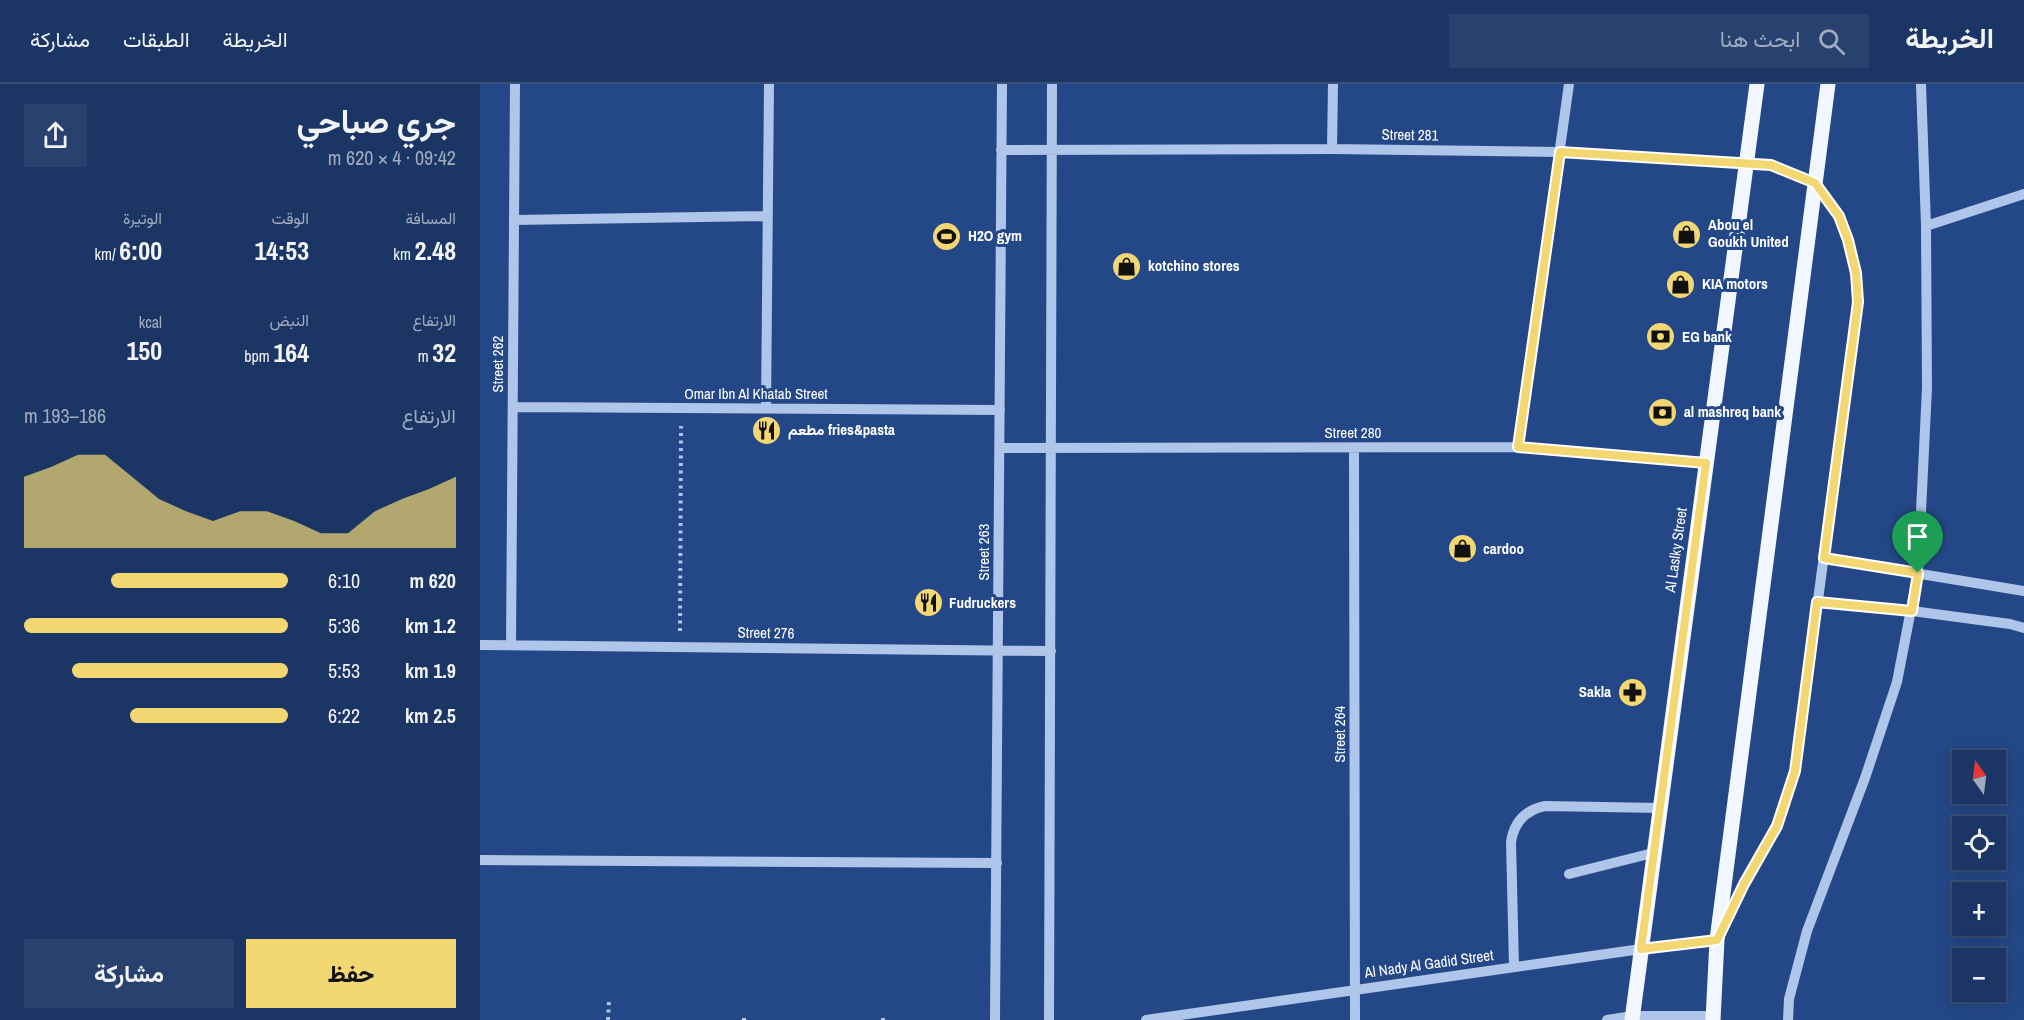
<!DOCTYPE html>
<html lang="ar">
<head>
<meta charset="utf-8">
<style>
	body { margin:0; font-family:"Archivo Narrow",Vazirmatn,sans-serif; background:#28416e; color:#f1f3f6; direction:rtl; height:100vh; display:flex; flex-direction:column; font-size:22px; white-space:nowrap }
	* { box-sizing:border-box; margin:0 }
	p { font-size:20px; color:#a0abbf }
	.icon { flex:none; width:33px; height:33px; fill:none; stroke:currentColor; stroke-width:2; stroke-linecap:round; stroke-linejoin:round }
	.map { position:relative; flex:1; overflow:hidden; direction:ltr }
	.drawer { display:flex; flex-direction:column; background:#1b3665; width:480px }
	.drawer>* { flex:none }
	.needle { width:39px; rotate:346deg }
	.fabs { position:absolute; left:1472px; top:666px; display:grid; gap:12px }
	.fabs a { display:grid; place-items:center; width:54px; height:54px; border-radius:0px; background:#1b3665; box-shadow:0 3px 15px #0003,0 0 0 2px #395079; font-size:30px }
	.pin { position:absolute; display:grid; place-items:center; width:51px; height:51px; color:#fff; margin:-62px -26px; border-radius:50% 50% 50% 0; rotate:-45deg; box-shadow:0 0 6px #0007 }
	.pin .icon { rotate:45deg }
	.round { display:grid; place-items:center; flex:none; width:63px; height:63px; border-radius:0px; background:#28416e }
	.summary { display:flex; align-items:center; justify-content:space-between; height:102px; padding:0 24px }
	h1 { font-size:33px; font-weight:700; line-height:45px }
	.stats { display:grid; grid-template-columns:repeat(3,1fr); gap:9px; height:102px; padding:6px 24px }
	.stats div { display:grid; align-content:center }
	.stats b { font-size:26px; font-weight:700 }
	.stats small { font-size:16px; font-weight:400 }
	.stats p { font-size:16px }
	.chart { height:168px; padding:12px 24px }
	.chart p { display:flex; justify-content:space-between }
	.chart svg { width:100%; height:108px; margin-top:6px; fill:#f3d773; opacity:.7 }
	.primary-button { display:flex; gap:12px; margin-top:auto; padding:12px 24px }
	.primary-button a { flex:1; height:69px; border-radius:0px; background:#f3d773; color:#111; font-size:24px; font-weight:700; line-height:69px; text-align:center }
	.primary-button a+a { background:#28416e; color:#f1f3f6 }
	ul { padding:0 24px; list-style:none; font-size:20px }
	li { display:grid; grid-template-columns:96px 72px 1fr; align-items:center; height:45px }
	li i { height:15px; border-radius:8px; background:#f3d773 }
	header { display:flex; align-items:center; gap:36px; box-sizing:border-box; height:84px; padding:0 30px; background:#1b3665; border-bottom:2px solid #395079 }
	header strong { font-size:28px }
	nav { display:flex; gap:33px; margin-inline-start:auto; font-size:21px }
	.search { width:420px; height:54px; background:#28416e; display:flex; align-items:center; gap:15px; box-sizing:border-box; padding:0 21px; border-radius:0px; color:#a0abbf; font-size:22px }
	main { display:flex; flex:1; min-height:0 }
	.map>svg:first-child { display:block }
</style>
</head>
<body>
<header>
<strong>الخريطة</strong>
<div class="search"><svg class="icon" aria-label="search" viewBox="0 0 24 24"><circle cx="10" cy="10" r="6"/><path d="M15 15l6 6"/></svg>ابحث هنا</div>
<nav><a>الخريطة</a><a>الطبقات</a><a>مشاركة</a></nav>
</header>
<main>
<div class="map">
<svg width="1544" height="936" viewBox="0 0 1544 936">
	<rect width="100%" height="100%" fill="#244887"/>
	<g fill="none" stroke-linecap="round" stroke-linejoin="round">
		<path stroke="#afc5e9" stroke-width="4" stroke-dasharray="3 4.5" stroke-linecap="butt" d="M200,547L201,342
			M264,934V936
			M403,934V936
			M128,936L129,917"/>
		<path stroke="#afc5e9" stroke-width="10" d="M852,65L853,0
			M521,66L852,65L1080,68L1291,81L1335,99L1359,132L1368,156L1376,189L1378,218L1315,687L1297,742L1264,800L1237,856L1161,865L666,936
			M34,136L288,132
			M1446,142L1544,110
			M33,323L520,326
			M286,325L289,0
			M1038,363L1089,0
			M519,364L1038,363L1226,379
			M874,364L875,936
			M1344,474L1544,507
			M1337,518L1432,527L1530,540L1544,544
			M0,561L571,567
			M31,561L35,0
			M0,776L517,779
			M1089,790L1173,769
			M1034,883L1031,758C1034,738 1045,726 1065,722L1180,724
			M515,936L522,0
			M569,936L572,0
			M1127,936L1153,932H1234
			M1308,936L1309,915L1327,847L1385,694L1417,598L1438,489L1447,304L1446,142L1441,0"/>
		<path stroke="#f2f6fe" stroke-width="15" d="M1152,936L1277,0
			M1233,936L1237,856L1348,0"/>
	</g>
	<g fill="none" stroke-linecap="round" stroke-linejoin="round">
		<defs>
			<path id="route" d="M1080,68L1291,81L1335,99L1359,132L1368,156L1376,189L1378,218L1344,474L1438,489L1432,527L1337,518L1315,687L1297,742L1264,800L1237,856L1161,865L1226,379L1038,363Z"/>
		</defs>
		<use href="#route" stroke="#fff" stroke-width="12"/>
		<use href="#route" stroke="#f3d773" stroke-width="8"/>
	</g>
	<defs>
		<symbol id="shop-disc" viewBox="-11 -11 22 22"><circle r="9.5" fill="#f3d773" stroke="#244887"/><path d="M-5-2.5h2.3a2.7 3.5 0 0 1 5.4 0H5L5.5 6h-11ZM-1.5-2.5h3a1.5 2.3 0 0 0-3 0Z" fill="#111"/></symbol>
		<symbol id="stadium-disc" viewBox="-11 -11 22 22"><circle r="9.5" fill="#f3d773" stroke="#244887"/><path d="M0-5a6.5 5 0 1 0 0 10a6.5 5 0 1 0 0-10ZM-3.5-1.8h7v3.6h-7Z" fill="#111"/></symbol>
		<symbol id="bank-disc" viewBox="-11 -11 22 22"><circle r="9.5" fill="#f3d773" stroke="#244887"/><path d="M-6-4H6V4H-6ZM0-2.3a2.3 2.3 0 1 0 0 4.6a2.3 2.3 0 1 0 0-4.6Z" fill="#111"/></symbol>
		<symbol id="restaurant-disc" viewBox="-11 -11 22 22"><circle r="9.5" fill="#f3d773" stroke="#244887"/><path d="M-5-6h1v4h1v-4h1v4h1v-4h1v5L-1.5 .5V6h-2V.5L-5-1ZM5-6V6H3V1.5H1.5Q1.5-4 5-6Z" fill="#111"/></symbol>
		<symbol id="pharmacy-disc" viewBox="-11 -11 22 22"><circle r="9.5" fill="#f3d773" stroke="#244887"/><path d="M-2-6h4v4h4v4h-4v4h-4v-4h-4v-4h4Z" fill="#111"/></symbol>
	</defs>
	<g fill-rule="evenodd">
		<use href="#shop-disc" x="1190" y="134" width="33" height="33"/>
		<use href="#stadium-disc" x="450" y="136" width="33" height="33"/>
		<use href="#shop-disc" x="630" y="166" width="33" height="33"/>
		<use href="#shop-disc" x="1184" y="184" width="33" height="33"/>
		<use href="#bank-disc" x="1164" y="236" width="33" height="33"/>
		<use href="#bank-disc" x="1166" y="312" width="33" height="33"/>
		<use href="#restaurant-disc" x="270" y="330" width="33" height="33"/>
		<use href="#shop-disc" x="966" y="448" width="33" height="33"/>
		<use href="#restaurant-disc" x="432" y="502" width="33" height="33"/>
		<use href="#pharmacy-disc" x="1136" y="592" width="33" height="33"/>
	</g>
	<g text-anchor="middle" stroke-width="6" stroke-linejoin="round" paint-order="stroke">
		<g font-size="15" fill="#fff" stroke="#244887">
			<text transform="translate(930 51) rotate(1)" y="5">Street 281</text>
			<text transform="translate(18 280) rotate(-90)" y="5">Street 262</text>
			<text x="276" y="315">Omar Ibn Al Khatab Street</text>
			<text x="873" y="354">Street 280</text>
			<text transform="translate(1196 466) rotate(-82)" y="5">Al Laslky Street</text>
			<text transform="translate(504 468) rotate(-90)" y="5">Street 263</text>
			<text transform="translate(286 549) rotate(1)" y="5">Street 276</text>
			<text transform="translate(860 650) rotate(-90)" y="5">Street 264</text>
			<text transform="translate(949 880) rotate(-8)" y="5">Al Nady Al Gadid Street</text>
		</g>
		<g font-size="15" font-weight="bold" fill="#fff" stroke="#244887" text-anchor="start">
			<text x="1228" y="146">Abou el<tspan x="1228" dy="17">Goukh United</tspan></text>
			<text x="488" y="157">H2O gym</text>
			<text x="668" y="187">kotchino stores</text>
			<text x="1222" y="205">KIA motors</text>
			<text x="1202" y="258">EG bank</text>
			<text x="1204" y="333">al mashreq bank</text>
			<text x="308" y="351">مطعم fries&amp;pasta</text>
			<text x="1003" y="470">cardoo</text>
			<text x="469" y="524">Fudruckers</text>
			<text x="1131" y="613" text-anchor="end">Sakla</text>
		</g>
	</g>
</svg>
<div class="fabs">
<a><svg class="needle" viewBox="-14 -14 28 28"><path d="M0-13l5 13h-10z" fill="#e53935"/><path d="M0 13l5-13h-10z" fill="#a0abbf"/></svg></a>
<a><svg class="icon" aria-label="locate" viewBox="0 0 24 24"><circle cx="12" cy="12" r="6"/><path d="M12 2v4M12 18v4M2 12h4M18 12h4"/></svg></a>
<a>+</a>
<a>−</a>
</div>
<div class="pin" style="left:1438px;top:489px;background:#1e9e55"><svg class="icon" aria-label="arrive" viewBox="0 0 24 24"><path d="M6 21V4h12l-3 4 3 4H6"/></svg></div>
</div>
<section class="drawer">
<div class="summary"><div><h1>جري صباحي</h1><p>09:42 · 4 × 620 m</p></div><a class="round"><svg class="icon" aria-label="share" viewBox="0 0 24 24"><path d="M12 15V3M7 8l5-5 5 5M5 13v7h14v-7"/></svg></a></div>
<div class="stats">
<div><p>المسافة</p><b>2.48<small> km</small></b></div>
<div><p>الوقت</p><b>14:53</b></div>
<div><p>الوتيرة</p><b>6:00<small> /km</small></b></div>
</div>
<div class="stats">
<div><p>الارتفاع</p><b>32<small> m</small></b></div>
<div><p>النبض</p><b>164<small> bpm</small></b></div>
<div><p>kcal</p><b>150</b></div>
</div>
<div class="chart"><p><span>الارتفاع</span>186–193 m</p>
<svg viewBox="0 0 160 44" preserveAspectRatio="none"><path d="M0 44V15L10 11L20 6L30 6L40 15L50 24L60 29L70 33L80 29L90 29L100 33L110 38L120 38L130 29L140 24L150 20L160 15V44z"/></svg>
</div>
<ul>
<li><b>620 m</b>6:10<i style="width:67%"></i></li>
<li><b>1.2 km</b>5:36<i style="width:100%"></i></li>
<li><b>1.9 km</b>5:53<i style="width:82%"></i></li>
<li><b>2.5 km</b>6:22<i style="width:60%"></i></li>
</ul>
<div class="primary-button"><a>حفظ</a><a>مشاركة</a></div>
</section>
</main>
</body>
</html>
